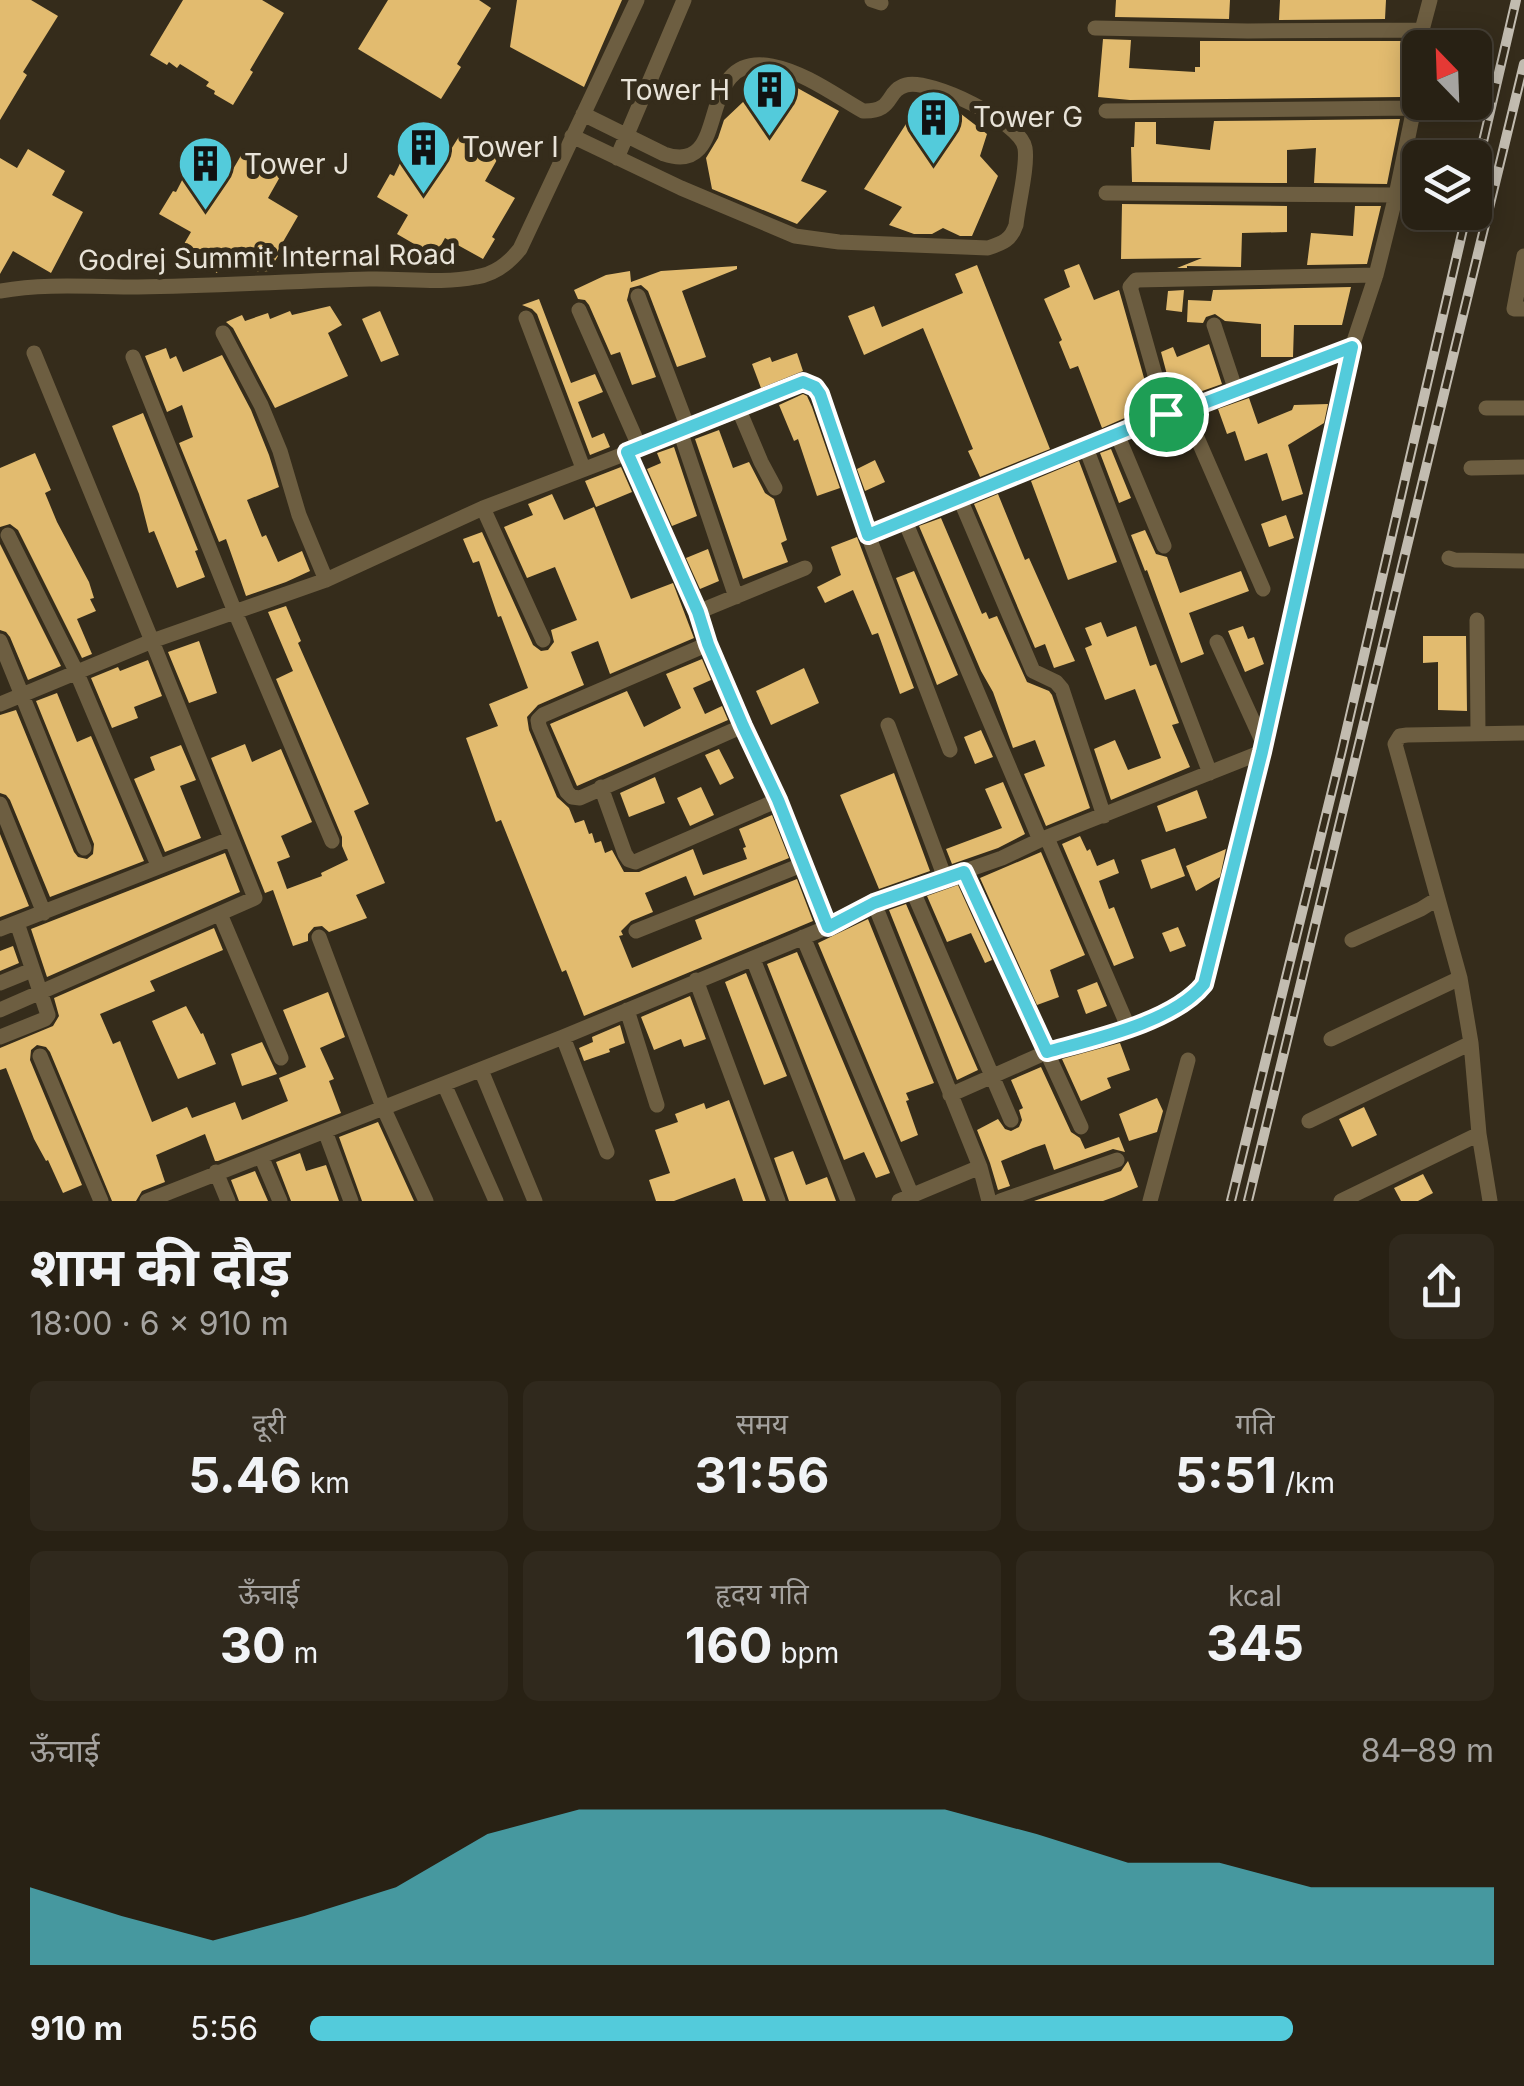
<!DOCTYPE html>
<html lang="hi">
<head>
<meta charset="utf-8">
<style>
	body { margin:0; font-family:Inter,"Noto Sans Devanagari",sans-serif; background:#30291d; color:#f1f3f6; height:100vh; display:flex; flex-direction:column; font-size:38px; white-space:nowrap }
	* { box-sizing:border-box; margin:0 }
	p { font-size:32px; color:#a5a3a0 }
	.icon { flex:none; width:55px; height:55px; fill:none; stroke:currentColor; stroke-width:2; stroke-linecap:round; stroke-linejoin:round }
	.map { position:relative; height:1201px; overflow:hidden }
	.drawer { display:flex; flex-direction:column; background:#282114; flex:1 }
	.drawer>* { flex:none }
	.needle { width:65px; rotate:337deg }
	.tools { position:absolute; left:1402px; top:30px; display:grid; gap:20px }
	.tools a { display:grid; place-items:center; width:90px; height:90px; border-radius:15px; background:#282114; box-shadow:0 5px 25px #0003,0 0 0 2px #443e34; font-size:50px }
	.pin { position:absolute; display:grid; place-items:center; width:85px; height:85px; color:#fff; margin:-42px; border:5px solid #fff; border-radius:50%; box-shadow:0 2px 10px #0007 }
	.round { display:grid; place-items:center; flex:none; width:105px; height:105px; border-radius:15px; background:#30291d }
	.head { display:flex; align-items:center; justify-content:space-between; height:170px; padding:0 30px }
	h1 { font-size:55px; font-weight:700; line-height:75px }
	.figures { display:grid; grid-template-columns:repeat(3,1fr); gap:15px; height:170px; padding:10px 30px }
	.figures div { display:grid; align-content:center; border-radius:15px; background:#30291d; text-align:center }
	.figures b { font-size:50px; font-weight:700 }
	.figures small { font-size:28px; font-weight:400 }
	.figures p { font-size:28px }
	.chart { height:280px; padding:20px 30px }
	.chart p { display:flex; justify-content:space-between }
	.chart svg { width:100%; height:180px; margin-top:10px; fill:#53cbdb; opacity:.7 }
	ul { padding:0 30px; list-style:none; font-size:32px }
	li { display:grid; grid-template-columns:160px 120px 1fr; align-items:center; height:75px }
	li i { height:25px; border-radius:12px; background:#53cbdb }
	.map>svg:first-child { display:block }
</style>
</head>
<body>
<div class="map">
<svg width="1524" height="1201" viewBox="0 0 1524 1201">
	<rect width="100%" height="100%" fill="#352c1b"/>
	<path fill="#e2bb6f" d="M0,0H31L58,16L23,72L27,75L0,120Z
		M183,0H262L284,13L250,70L253,72L233,105L214,94L215,91L206,86L209,82L180,64L177,68L169,62L167,65L150,55Z
		M388,0H479L491,8L457,64L461,67L441,99L358,49Z
		M517,0H622L584,87L510,47Z
		M1116,0H1230L1229,19L1115,17Z
		M1280,0H1386L1385,19L1279,20Z
		M1103,39L1131,40L1129,68L1195,72V67H1200V41H1410L1402,97L1130,100L1098,97Z
		M783,80L839,111L801,181L827,191L797,224L712,189L706,158L718,138L724,120L743,102L756,114Z
		M941,103L952,107L987,134L980,156L998,176L972,236H960L943,228L932,234H914L889,225L902,207L864,189L915,110L928,118Z
		M1400,119L1387,184L1314,183L1316,148L1287,150V183L1132,182L1131,147H1134L1135,122H1156V144L1210,150L1214,121Z
		M414,134L448,154L460,135L498,158L485,181L515,198L492,237L495,239L483,259L445,238L435,256L428,252L397,234L408,215L377,197L390,174L394,176Z
		M28,149L65,171L52,195L83,212L51,273L13,251L0,274V158L17,168Z
		M197,151L232,171L243,152L281,175L268,198L298,216L276,254L278,256L269,271L258,272L228,254L217,273L180,251L191,232L159,214L173,191L176,192Z
		M1122,204L1287,206V232L1242,233L1241,267L1187,266V268H1177L1202,258L1121,259Z
		M1355,206H1381L1367,264L1307,265L1311,233L1353,236Z
		M1079,264L1094,300L1119,290L1152,406L1102,428L1078,366L1070,369L1059,342L1062,340L1044,299L1070,287L1064,270Z
		M977,265L1050,449L980,477L968,451L973,449L923,328L864,355L848,316L874,306L882,327L963,293L955,274Z
		M737,266V269L682,291L706,357L677,367L648,291L641,285L630,288L627,300L656,377L632,385L620,352L611,355L589,305L585,300L578,299L574,290L606,275L630,271L631,282L661,271Z
		M1351,287L1342,325H1294L1293,357H1261V324L1225,321L1215,314L1206,317L1203,323L1187,322L1188,300L1211,301L1213,290Z
		M1184,290L1182,312L1166,310L1168,291Z
		M539,299L571,383L595,374L603,392L578,402L592,438L604,433L610,447L590,455L537,314L532,309L522,305Z
		M330,306L342,325L328,333L348,376L275,408L233,328L226,322L242,315L245,321L268,313L270,319L290,311L292,315Z
		M380,311L399,355L381,362L362,319Z
		M1209,344L1222,384L1174,401L1161,352L1173,347L1177,357Z
		M166,348L170,359L176,356L183,372L222,355L251,410L269,455L279,487L247,500L262,537L266,535L278,562L302,551L310,571L286,582L246,596L226,539L219,542L179,443L193,437L182,405L167,412L145,356Z
		M797,353L803,371L761,388L752,364L770,357L772,362Z
		M803,394L807,396L812,407L840,488L817,496L798,439L794,441L779,405Z
		M1249,398L1258,424L1292,410L1294,405L1328,404L1324,423L1288,445L1303,494L1282,501L1267,453L1245,461L1235,431L1227,434L1218,409Z
		M143,413L198,550L195,551L205,577L177,588L154,531L149,533L139,494L112,426Z
		M719,430L733,468L749,462L765,493L774,499L787,540L781,543L788,562L743,579L695,439Z
		M674,447L697,516L672,526L647,469L661,463L657,453Z
		M1111,449L1131,498L1119,503L1100,453Z
		M35,453L51,490L45,493L57,522L89,582L94,598L90,599L96,611L77,619L92,654L82,658L18,530L10,524L0,527V468Z
		M875,460L885,482L865,491L857,469Z
		M1079,461L1117,562L1068,580L1031,481Z
		M621,467L632,492L596,507L585,481Z
		M552,494L564,520L594,507L631,599L673,583L694,638L610,674L598,641L571,652L584,685L538,705L527,717L529,730L557,797L569,808L575,823L584,820L589,834L592,833L595,843L601,841L605,853L612,850L624,872H639L693,849L703,875L747,859L743,848L746,847L739,829L772,815L789,858L694,896L686,876L645,893L653,912L631,921L621,931L623,935L619,936L632,968L702,939L695,920L797,879L813,921L584,1016L566,970L562,972L501,820L496,822L466,738L498,726L489,704L528,688L501,616L498,617L479,561L473,563L463,539L482,532L533,645L541,651L548,650L554,642L551,630L577,620L555,567L527,578L504,527L533,515L528,504Z
		M998,494L1018,543L1025,560L1029,558L1075,661L1054,668L1045,644L1035,648L974,504Z
		M1286,515L1294,538L1269,547L1261,524Z
		M941,518L982,614L986,612L989,619L997,616L1027,682L1049,691L1052,695L1090,808L1046,826L1024,774L1045,766L1035,740L1013,748L993,692L981,671L919,526Z
		M1145,530L1156,554L1167,557L1180,593L1241,571L1249,591L1189,613L1204,654L1181,663L1147,570L1145,571L1131,535Z
		M857,537L914,688L900,694L878,633L872,635L853,590L825,603L817,587L841,575L831,547Z
		M0,544L61,666L28,680L10,637L6,632L0,630Z
		M708,549L719,581L700,589L686,558Z
		M914,571L958,675L937,685L896,578Z
		M286,606L301,641L298,643L369,804L354,811L385,883L356,895L367,918L329,932L322,926L314,927L308,934V941L293,946L273,890L265,893L211,758L245,744L252,762L281,749L312,822L281,836L290,857L277,862L287,889L322,876L321,873L348,860L342,846V837L276,679L293,671L268,612Z
		M1101,622L1107,637L1136,626L1150,666L1156,664L1179,723L1172,725L1190,767L1111,800L1094,749L1115,740L1128,770L1161,758L1135,689L1105,700L1085,648L1092,645L1085,628Z
		M1243,626L1248,639L1254,637L1264,664L1245,672L1228,631Z
		M1423,636H1466L1467,711L1438,710V662L1423,663Z
		M199,641L217,693L189,703L168,652Z
		M702,659L711,680L693,688L705,714L722,706L728,720L577,786L550,724L627,691L644,727L681,708L666,674Z
		M148,660L162,696L134,707L138,718L112,728L91,678L118,667L120,671Z
		M804,668L819,703L771,725L756,691Z
		M57,693L77,742L91,736L144,861L50,897L10,800L6,795L0,793V715L16,710L74,852L78,857L87,859L93,854L94,844L36,701Z
		M981,730L993,757L975,764L964,737Z
		M181,745L196,780L180,786L201,838L165,852L134,779L155,770L150,757Z
		M719,749L734,778L720,785L705,755Z
		M894,773L930,871L879,889L840,795Z
		M655,777L665,803L629,817L620,793Z
		M1003,782L1025,834L998,848L952,864L946,849L1002,828L985,789Z
		M701,787L714,815L690,826L677,798Z
		M1197,790L1207,818L1166,832L1157,806Z
		M0,834L29,906L0,917Z
		M1080,836L1087,851L1090,849L1097,866L1114,859L1119,873L1099,881L1109,909L1114,907L1134,958L1114,966L1062,844Z
		M1175,848L1185,876L1151,889L1141,860Z
		M1226,849L1220,877L1196,891L1186,866Z
		M1041,852L1085,955L1050,970L1059,997L1037,1005L980,878Z
		M225,853L240,892L47,977L31,929Z
		M958,885L992,960L985,963L971,933L947,942L927,896Z
		M906,904L978,1070L957,1080L889,910Z
		M868,919L934,1083L906,1093L909,1100L906,1101L918,1135L901,1142L818,943Z
		M1178,927L1186,946L1170,952L1162,933Z
		M214,928L223,950L150,981L155,991L100,1014L113,1044L120,1041L152,1122L187,1107L192,1118L235,1102L242,1120L288,1101L279,1078L306,1067L283,1010L328,992L345,1037L320,1048L334,1079L329,1081L341,1113L218,1161H215L205,1134L156,1155L165,1182L142,1191L136,1201H112L50,1052L46,1047L37,1045L31,1050L30,1060L82,1185L63,1193L48,1160L46,1161L34,1139L6,1068L0,1070V1048L53,1026L59,1016L54,998Z
		M13,946L19,963L0,971V951Z
		M797,952L890,1173L876,1178L864,1152L844,1160L767,964Z
		M746,973L787,1076L764,1085L725,982Z
		M1097,982L1107,1006L1086,1014L1077,990Z
		M690,996L706,1039L684,1047L681,1039L654,1050L641,1017Z
		M186,1006L201,1034L203,1033L216,1064L178,1079L152,1021Z
		M620,1025L625,1043L609,1049L610,1052L584,1061L579,1048L593,1042L592,1037Z
		M262,1042L277,1074L242,1086L231,1054Z
		M1120,1043L1130,1070L1107,1078L1111,1088L1081,1101L1062,1059Z
		M1041,1067L1071,1132L1080,1138L1085,1149L1119,1137L1125,1152L1113,1149L1054,1170L1045,1144L1033,1148L1001,1161L1010,1186L998,1190L990,1163L977,1130L998,1119L1005,1129L1011,1131L1019,1127L1022,1120L1019,1110L1023,1108L1011,1080Z
		M1157,1098L1163,1111L1157,1132L1129,1141L1119,1114Z
		M729,1100L766,1201H743L735,1178L674,1201H656L649,1180L670,1173L655,1130L678,1122L675,1114L704,1103L706,1109Z
		M1364,1107L1377,1135L1352,1147L1339,1119Z
		M378,1122L414,1201H362L339,1137Z
		M793,1151L806,1185L827,1177L836,1201H789L774,1158Z
		M300,1153L306,1171L326,1165L339,1201H291L276,1162Z
		M1128,1161L1138,1187L1114,1197L1103,1201H1034L1121,1171Z
		M255,1171L268,1201H239L231,1180Z
		M1423,1174L1433,1193L1418,1201H1401L1394,1188Z"/>
	<g fill="none" stroke-linecap="round" stroke-linejoin="round">
		<path stroke="#6d5e41" stroke-width="15" d="M872,0L881,3
			M1095,28L1248,31L1422,30
			M1106,111L1414,108
			M572,136L681,188L795,236L839,242L988,248C1003,243 1011,240 1016,225C1018,205 1028,166 1025,148C1021,122 930,78 906,85C885,91 895,112 863,111C835,95 804,72 772,66C691,51 735,178 664,154L583,114
			M617,158L684,0
			M1106,193L1396,195
			M1524,256L1514,309H1524
			M0,291C46,283 91,287 138,287C215,286 292,281 369,279C404,278 441,284 476,277C495,274 508,264 520,249L637,0
			M638,296L688,428
			M579,310L639,446
			M526,318L583,468
			M1214,325L1236,391
			M223,333L261,405L280,451L299,515L326,580
			M133,357L235,612L332,841
			M1486,408H1524
			M739,410L761,462L775,488
			M1185,410L1263,589
			M1166,414L1131,290L1130,287L1136,280L1376,275
			M680,431L736,597
			M1117,434L1164,546
			M1086,448L1210,773
			M627,452L698,612L708,644L743,726L778,800L828,927
			M1471,468L1524,467
			M960,499L1033,671L1056,682L1062,689L1104,816
			M483,508L543,640
			M904,519L1040,840
			M8,535L76,671L158,865
			M868,535L1166,414L1185,410L1352,347
			M1449,558L1455,560L1524,561
			M698,612L805,568
			M1477,620L1478,733
			M0,641L84,848
			M1217,642L1263,743
			M708,644L543,715L538,720L539,726L567,792L572,797L580,798L743,726
			M0,704L152,641L326,580L483,508L739,410L803,382L815,387L820,395L868,535L950,750
			M888,725L945,878
			M601,787L625,854L629,860L635,862L778,800
			M0,804L44,913
			M1047,838L1129,1029
			M964,871L1081,1127
			M912,889L1011,1120
			M874,903L980,1167L989,1201
			M220,914L281,1058
			M0,929L230,839
			M636,931L804,864
			M319,937L383,1107L426,1201
			M803,937L912,1196
			M1352,940L1421,909L1437,899
			M753,959L848,1201
			M696,980L778,1201
			M0,983L32,970
			M0,1010L255,898L152,641L34,353
			M627,1010L657,1105
			M0,1037L45,1019L48,1015L17,923
			M563,1037L607,1152
			M1331,1039L1460,978
			M40,1056L101,1201
			M481,1070L535,1201
			M444,1084L496,1201
			M950,1095L1047,1052L1129,1029L1183,1003L1196,995L1205,984L1262,752L1352,347L1376,275L1396,195L1414,108L1422,30L1430,0
			M1309,1121L1471,1043
			M325,1131L351,1201
			M261,1156L280,1201
			M216,1172L228,1201
			M147,1201L563,1037L828,927L874,903L1002,858L1040,840L1262,752
			M899,1201L980,1167
			M1000,1201L1117,1160
			M1150,1201L1188,1060
			M1341,1201L1479,1134
			M1490,1201L1479,1134L1471,1043L1460,978L1395,744L1400,736L1407,735L1524,733"/>
		<defs>
			<path id="rail" d="M1475,176L1516,0
				M1231,1201L1342,750L1467,212
				M1248,1201L1524,64"/>
		</defs>
		<use href="#rail" stroke="#c2bcb0" stroke-width="10"/>
		<use href="#rail" stroke="#352c1b" stroke-width="6" stroke-dasharray="19" stroke-linecap="butt"/>
	</g>
	<g fill="none" stroke-linecap="round" stroke-linejoin="round">
		<defs>
			<path id="route" d="M1352,347L1262,752L1204,984C1174,1022 1094,1039 1047,1052L964,872L874,903L828,927L778,800L743,726L708,644L698,612L627,452L803,382L815,387L820,394L868,535L1166,414L1186,410Z"/>
		</defs>
		<use href="#route" stroke="#fff" stroke-width="20"/>
		<use href="#route" stroke="#53cbdb" stroke-width="12"/>
	</g>
	<defs>
		<symbol id="building-pin" viewBox="-11 -11 22 30"><path d="M0 17L-7.5 6A9.5 9.5 0 1 1 7.5 6Z" fill="#53cbdb" stroke="#352c1b"/><path d="M-4-6H4V6H1V3H-1V6H-4ZM-2.5-4.3h1.7v1.8h-1.7ZM.8-4.3h1.7v1.8H.8ZM-2.5-1h1.7V.8h-1.7ZM.8-1h1.7V.8H.8Z" fill="#111"/></symbol>
	</defs>
	<g fill-rule="evenodd">
		<use href="#building-pin" x="738" y="58" width="63" height="86"/>
		<use href="#building-pin" x="902" y="86" width="63" height="86"/>
		<use href="#building-pin" x="392" y="116" width="63" height="86"/>
		<use href="#building-pin" x="174" y="132" width="63" height="86"/>
	</g>
	<g text-anchor="middle" stroke-width="10" stroke-linejoin="round" paint-order="stroke">
		<g font-size="28" fill="#e8e3d8" stroke="#352c1b" text-anchor="start">
			<text x="730" y="100" text-anchor="end">Tower H</text>
			<text x="973" y="127">Tower G</text>
			<text x="462" y="157">Tower I</text>
			<text x="244" y="174">Tower J</text>
		</g>
		<g font-size="28" fill="#e8e3d8" stroke="#352c1b">
			<text transform="translate(267 257) rotate(-1)" y="10">Godrej Summit Internal Road</text>
		</g>
	</g>
</svg>
<div class="tools">
<a><svg class="needle" viewBox="-14 -14 28 28"><path d="M0-13l5 13h-10z" fill="#e53935"/><path d="M0 13l5-13h-10z" fill="#a5a3a0"/></svg></a>
<a><svg class="icon" aria-label="layers" viewBox="0 0 24 24"><path d="M12 4l9 5-9 5-9-5zM3 14l9 5 9-5"/></svg></a>
</div>
<div class="pin" style="left:1166px;top:414px;background:#1e9e55"><svg class="icon" aria-label="arrive" viewBox="0 0 24 24"><path d="M6 21V4h12l-3 4 3 4H6"/></svg></div>
</div>
<section class="drawer">
<div class="head"><div><h1>शाम की दौड़</h1><p>18:00 · 6 × 910 m</p></div><a class="round"><svg class="icon" aria-label="share" viewBox="0 0 24 24"><path d="M12 15V3M7 8l5-5 5 5M5 13v7h14v-7"/></svg></a></div>
<div class="figures">
<div><p>दूरी</p><b>5.46<small> km</small></b></div>
<div><p>समय</p><b>31:56</b></div>
<div><p>गति</p><b>5:51<small> /km</small></b></div>
</div>
<div class="figures">
<div><p>ऊँचाई</p><b>30<small> m</small></b></div>
<div><p>हृदय गति</p><b>160<small> bpm</small></b></div>
<div><p>kcal</p><b>345</b></div>
</div>
<div class="chart"><p><span>ऊँचाई</span>84–89 m</p>
<svg viewBox="0 0 160 44" preserveAspectRatio="none"><path d="M0 44V25L10 32L20 38L30 32L40 25L50 12L60 6L70 6L80 6L90 6L100 6L110 12L120 19L130 19L140 25L150 25L160 25V44z"/></svg>
</div>
<ul>
<li><b>910 m</b>5:56<i style="width:83%"></i></li>
</ul>
</section>
</body>
</html>
